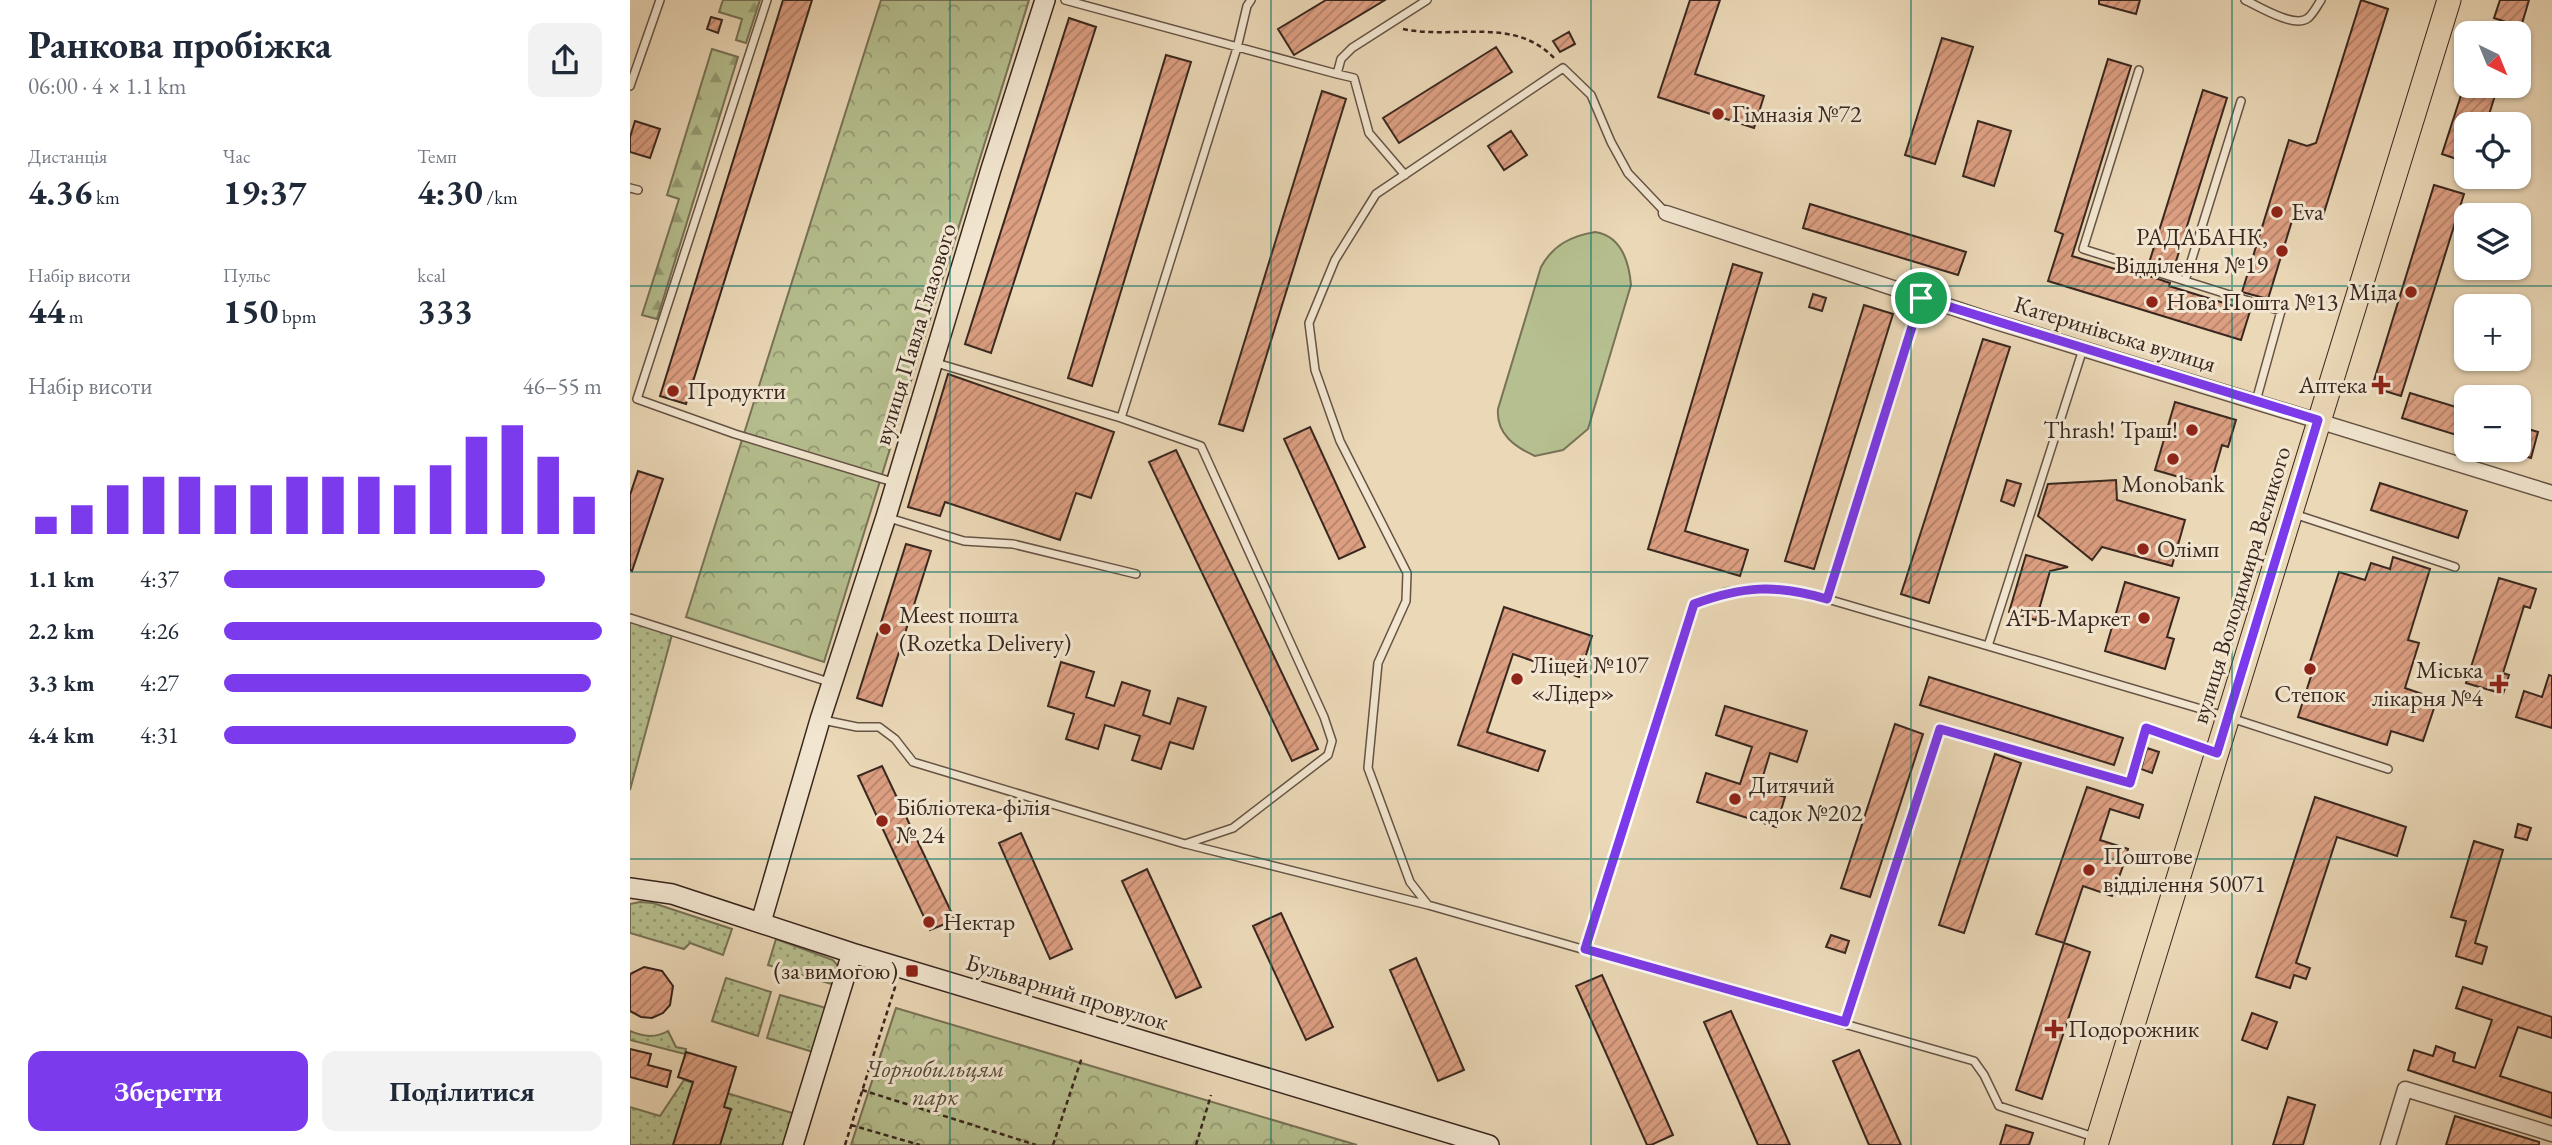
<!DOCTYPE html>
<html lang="uk">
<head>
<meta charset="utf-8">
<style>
	body { margin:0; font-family:"EB Garamond",serif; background:#f2f2f3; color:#1f2937; height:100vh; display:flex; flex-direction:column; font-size:26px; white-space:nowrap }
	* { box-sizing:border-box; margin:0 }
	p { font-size:23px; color:#747a83 }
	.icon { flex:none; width:38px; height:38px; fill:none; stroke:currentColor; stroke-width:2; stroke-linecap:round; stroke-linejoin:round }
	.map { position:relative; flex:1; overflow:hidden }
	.panel { display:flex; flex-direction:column; background:#fff; width:630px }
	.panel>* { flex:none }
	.needle { width:46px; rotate:137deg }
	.buttons { position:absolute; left:1824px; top:21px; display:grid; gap:14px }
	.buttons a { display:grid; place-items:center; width:77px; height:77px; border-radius:14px; background:#fff; box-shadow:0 2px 5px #0004; font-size:35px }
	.pin { position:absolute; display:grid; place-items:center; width:60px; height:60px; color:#fff; margin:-30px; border:4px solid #fff; border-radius:50%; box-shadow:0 2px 7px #0007 }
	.round { display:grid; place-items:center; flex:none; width:74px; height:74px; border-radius:14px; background:#f2f2f3 }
	.head { display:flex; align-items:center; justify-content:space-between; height:119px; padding:0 28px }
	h1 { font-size:38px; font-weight:700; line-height:52px }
	.figures { display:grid; grid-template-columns:repeat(3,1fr); gap:10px; height:119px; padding:7px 28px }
	.figures div { display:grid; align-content:center }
	.figures b { font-size:35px; font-weight:700 }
	.figures small { font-size:19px; font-weight:400 }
	.figures p { font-size:19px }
	.chart { height:196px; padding:14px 28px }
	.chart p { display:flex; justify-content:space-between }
	.chart svg { width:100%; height:126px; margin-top:7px; stroke:#7c3aed; stroke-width:6 }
	.action { display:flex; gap:14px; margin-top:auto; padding:14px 28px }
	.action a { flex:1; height:80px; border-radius:14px; background:#7c3aed; color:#fff; font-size:28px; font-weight:700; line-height:80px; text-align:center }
	.action a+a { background:#f2f2f3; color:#1f2937 }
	ul { padding:0 28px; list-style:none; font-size:23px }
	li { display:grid; grid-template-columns:112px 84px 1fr; align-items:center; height:52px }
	li i { height:18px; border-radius:9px; background:#7c3aed }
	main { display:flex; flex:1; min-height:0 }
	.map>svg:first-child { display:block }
</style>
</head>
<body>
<main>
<section class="panel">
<div class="head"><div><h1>Ранкова пробіжка</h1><p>06:00 · 4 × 1.1 km</p></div><a class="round"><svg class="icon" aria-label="share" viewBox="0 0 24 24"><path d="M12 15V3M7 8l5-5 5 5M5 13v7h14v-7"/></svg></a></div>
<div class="figures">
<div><p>Дистанція</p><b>4.36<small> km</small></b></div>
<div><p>Час</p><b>19:37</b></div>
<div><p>Темп</p><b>4:30<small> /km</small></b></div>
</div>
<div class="figures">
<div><p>Набір висоти</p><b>44<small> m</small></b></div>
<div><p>Пульс</p><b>150<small> bpm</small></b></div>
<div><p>kcal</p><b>333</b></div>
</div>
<div class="chart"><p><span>Набір висоти</span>46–55 m</p>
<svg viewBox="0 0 160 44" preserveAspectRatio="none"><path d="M5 44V38M15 44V34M25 44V27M35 44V24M45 44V24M55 44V27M65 44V27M75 44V24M85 44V24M95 44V24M105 44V27M115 44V20M125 44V10M135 44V6M145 44V17M155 44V31"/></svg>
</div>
<ul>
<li><b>1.1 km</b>4:37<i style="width:85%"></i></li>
<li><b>2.2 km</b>4:26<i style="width:100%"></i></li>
<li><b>3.3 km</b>4:27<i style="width:97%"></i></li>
<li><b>4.4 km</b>4:31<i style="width:93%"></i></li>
</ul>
<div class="action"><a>Зберегти</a><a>Поділитися</a></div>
</section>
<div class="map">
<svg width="1922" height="1145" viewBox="0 0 1922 1145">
	<defs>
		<pattern id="grass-dots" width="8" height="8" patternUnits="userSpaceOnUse" patternTransform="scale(1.75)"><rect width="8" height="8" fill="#b6bf8f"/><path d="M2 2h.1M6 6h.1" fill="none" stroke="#959b74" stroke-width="1.8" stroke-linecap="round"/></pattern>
		<pattern id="forest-firs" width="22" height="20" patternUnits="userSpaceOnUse" patternTransform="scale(1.75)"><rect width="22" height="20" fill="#b6bf8f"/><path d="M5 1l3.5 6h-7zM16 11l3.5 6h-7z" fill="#959b74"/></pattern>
		<pattern id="park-crowns" width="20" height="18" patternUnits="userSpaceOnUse" patternTransform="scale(1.75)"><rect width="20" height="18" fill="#b6bf8f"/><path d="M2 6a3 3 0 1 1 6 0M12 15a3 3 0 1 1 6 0" fill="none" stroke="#959b74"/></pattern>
		<pattern id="building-hatch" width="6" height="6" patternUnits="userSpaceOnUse" patternTransform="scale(1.75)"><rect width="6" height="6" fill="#dd9f82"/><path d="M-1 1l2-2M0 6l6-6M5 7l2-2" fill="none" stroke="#b4826a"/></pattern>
	</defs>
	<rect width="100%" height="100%" fill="#ebd8b7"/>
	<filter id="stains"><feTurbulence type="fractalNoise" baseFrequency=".00286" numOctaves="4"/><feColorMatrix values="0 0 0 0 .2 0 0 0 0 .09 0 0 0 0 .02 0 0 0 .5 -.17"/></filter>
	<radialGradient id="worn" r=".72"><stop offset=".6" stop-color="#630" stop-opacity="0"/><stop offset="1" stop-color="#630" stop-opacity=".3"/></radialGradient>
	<path fill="url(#grass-dots)" stroke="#787357" stroke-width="2" d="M0,618L43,631L0,790Z
		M10,902L23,903L102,929L93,955L60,943L54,949L0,933V904Z
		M146,939L203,960L209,967L208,986L138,965Z
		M96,978L141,992L128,1036L82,1021Z
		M150,995L196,1008L183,1052L137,1038Z
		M0,1031C13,1037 26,1038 38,1031L46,1047L56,1049L55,1054L0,1040Z
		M54,1080L172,1116L163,1145H0V1107L30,1116Z"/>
	<path fill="url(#forest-firs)" stroke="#787357" stroke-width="2" d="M93,0H130L116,43L106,40L112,19L89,12Z
		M82,49L108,57L27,319L12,315L49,199L37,195Z"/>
	<path fill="url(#park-crowns)" stroke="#787357" stroke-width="2" d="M251,0H399L194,662L56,617Z
		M266,1008L727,1145H221Z"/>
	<path fill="#b6bf8f" stroke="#787357" stroke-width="2" d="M965,232C992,236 999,262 1001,285L958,429L933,450L905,456C885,447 866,434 868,409L911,267C923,245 941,236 965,232Z"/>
	<path fill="url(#building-hatch)" stroke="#39271f" stroke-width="2" d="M153,0H182L56,404L30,396Z
		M696,0H755L664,55L648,29Z
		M1060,0H1090L1065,74L1134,96L1124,128L1028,97Z
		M1469,0H1510L1506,14L1469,4Z
		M1731,0L1758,9L1692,219L1665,211L1638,299L1612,292L1659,140L1677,146L1686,143Z
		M1870,0H1899L1891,27L1864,18Z
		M81,17L92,20L88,33L77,29Z
		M439,18L466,27L361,353L335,344Z
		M939,32L945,44L930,52L923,41Z
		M1312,38L1343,47L1305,164L1275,155Z
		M866,47L882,72L769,143L753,118Z
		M536,55L561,62L462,386L438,378Z
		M1478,59L1501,66L1442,256L1515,278L1516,275L1540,283L1539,286L1607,307L1608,304L1621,308L1611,340L1418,281L1433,234L1425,231Z
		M1834,86H1868L1856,124H1836V162L1812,154Z
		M1573,90L1597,98L1543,271L1519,263Z
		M692,91L716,99L613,431L589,424Z
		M5,121L30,129L20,158L0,152V137Z
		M1348,121L1381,131L1364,186L1333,176Z
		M881,131L897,155L874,170L858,146Z
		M1804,185L1834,194L1771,396L1742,387Z
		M1180,204L1336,252L1328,275L1173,228Z
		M1103,264L1132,273L1055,531L1118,550L1110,576L1018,549Z
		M1183,294L1196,298L1192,311L1179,307Z
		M1234,305L1263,314L1184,569L1155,561Z
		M1353,339L1380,347L1299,603L1271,594Z
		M318,374L484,432L461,498L446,493L430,540L315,502L310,516L278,507Z
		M1780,393L1836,410V438L1772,418Z
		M1545,402L1606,420L1598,447L1592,445L1580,486L1525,470Z
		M1888,426L1908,432L1901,458L1888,454Z
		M680,427L735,547L709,559L654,439Z
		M546,450L688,749L662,761L519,462Z
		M8,471L33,479L2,571L0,570V495Z
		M1377,480L1391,484L1384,506L1371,501Z
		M1486,480L1487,500L1555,520L1542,566L1472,547L1462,560L1408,516L1418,484Z
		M1750,483L1837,511L1828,538L1741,510Z
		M276,544L301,551L252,706L227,698Z
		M1396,555L1438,567L1420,571L1406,620L1379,612Z
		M1763,557L1800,569L1778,640L1789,643L1775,688L1807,699L1793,741L1761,731L1757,745L1668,717L1683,670L1678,668L1709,572L1735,580L1741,563L1760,569Z
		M1869,578L1906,589L1900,608L1894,606L1873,673L1879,675L1873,694L1836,683Z
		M1495,582L1549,598L1537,637L1544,639L1535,669L1475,651Z
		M874,607L962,636L949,677L883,654L857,732L915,751L908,771L828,745Z
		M431,662L464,672L456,697L484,706L492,682L520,691L513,715L540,724L548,698L576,707L563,749L540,742L531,769L502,760L510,736L475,725L468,749L436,739L444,714L418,706Z
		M1919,675L1922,676V728L1886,717L1894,691L1912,697Z
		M1299,677L1493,738L1484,765L1290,705Z
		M1095,706L1177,731L1167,762L1140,753L1129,789L1155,797L1146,827L1067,802L1076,773L1110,784L1122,747L1086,735Z
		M1265,724L1293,734L1240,897L1211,888Z
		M1517,748L1529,752L1522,773L1511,769Z
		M1365,754L1391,763L1334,933L1309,925Z
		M252,766L325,920L300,930L228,776Z
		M1457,787L1513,805L1509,818L1480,809L1470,840L1498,849L1493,866L1482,896L1453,886L1434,943L1406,934Z
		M1685,797L1776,827L1767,856L1707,837L1666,963L1680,968L1676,979L1664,975L1660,988L1626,977Z
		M1888,824L1901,828L1897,840L1885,837Z
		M391,833L442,949L420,959L369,843Z
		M1844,841L1873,850L1845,943L1857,947L1852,964L1826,956L1836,921L1821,917Z
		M517,869L571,987L546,998L492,881Z
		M651,913L703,1027L676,1040L623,926Z
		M1201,935L1219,941L1215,953L1196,947Z
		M1434,943L1460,952L1412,1099L1386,1090Z
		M786,958L834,1070L808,1081L760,970Z
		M14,967L32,971L43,986L40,1005L33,1013L22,1018L11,1017L0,1011V974Z
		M972,975L1043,1135L1021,1145H1017L946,986Z
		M1833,987L1922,1017V1038L1888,1027L1870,1076L1922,1093V1118L1778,1070L1784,1050L1803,1056L1806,1046L1825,1053L1823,1061L1845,1068L1862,1020L1826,1008Z
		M1101,1011L1160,1145H1128L1074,1022Z
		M1622,1013L1647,1022L1637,1049L1612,1040Z
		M0,1049L21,1054L18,1065L41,1071L37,1087L0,1077Z
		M1229,1050L1271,1145H1239L1203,1061Z
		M56,1052L106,1067L94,1107L101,1109L90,1145H43L63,1082L48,1077Z
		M1658,1097L1685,1105L1673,1145H1643Z
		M1825,1116L1909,1142V1145H1816Z
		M1376,1125L1403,1133L1399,1145H1370Z"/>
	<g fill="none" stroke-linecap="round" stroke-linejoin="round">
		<defs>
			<path id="lane" d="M137,0L7,399L105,434L266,483
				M435,0L707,74
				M1615,0C1628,6 1665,29 1678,18C1683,14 1687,6 1691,0
				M1509,70L1453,249L1651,311L1626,401
				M0,86L30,0
				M775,175L739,133L724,78L707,74L711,59L722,48L797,0
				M0,188L8,190
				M1036,213L998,173L981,142L961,95L933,68L746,194L705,260L679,323L685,370L710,441L777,573L776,601L748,663L738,768L780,882L798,905L1344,1061L1354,1075L1369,1106L1464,1137
				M1555,281L1611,101
				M1453,349L1358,646L1598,717L1758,769
				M303,362L491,418L607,48L617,6L621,0
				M1664,514L1825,567
				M259,518L334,541L383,544L506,574
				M1197,599L1291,297
				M0,618L202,683
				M193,720L227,727H249L265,739L283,762L555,844L603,828L698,755L702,741L694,717L571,446L491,418
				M556,844L798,905
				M955,949L1064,604L1096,592L1125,588L1170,591L1358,646
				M1215,1022L1310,729L1500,784L1516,728L1583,751"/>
			<path id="street" d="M1036,213L1366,322L1922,493
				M1758,1145L1775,1089L1922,1134"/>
			<path id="secondary" d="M0,888L42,894L222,953L859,1145
				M131,922L190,720L256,517L361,169L415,0
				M163,1145L222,953"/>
			<path id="primary" d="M1466,1145C1587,764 1698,381 1819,0"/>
		</defs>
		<use href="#lane" stroke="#665345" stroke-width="10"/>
		<use href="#street" stroke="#665345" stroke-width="17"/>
		<use href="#secondary" stroke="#39271f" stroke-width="22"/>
		<use href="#primary" stroke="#39271f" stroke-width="25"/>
		<path stroke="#39271f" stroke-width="2.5" stroke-dasharray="5 3.5" stroke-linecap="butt" d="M773,29C825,40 885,15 926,60
			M232,1090L406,1145
			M221,1125L290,1145
			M215,1145L266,984
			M423,1145L452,1057
			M566,1145L581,1095"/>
		<use href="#lane" stroke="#f2e6d0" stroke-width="7"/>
		<use href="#street" stroke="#f2e6d0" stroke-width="14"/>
		<use href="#secondary" stroke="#f2e6d0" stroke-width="19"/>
		<use href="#primary" stroke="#ebd8b7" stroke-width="23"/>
	</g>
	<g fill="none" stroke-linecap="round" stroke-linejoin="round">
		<defs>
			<path id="route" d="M1291,298L1688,420L1587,753L1516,728L1500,783L1310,729L1215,1022L955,949L1064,604C1113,586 1146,584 1197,599Z"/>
		</defs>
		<use href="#route" stroke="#fff" stroke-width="14"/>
		<use href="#route" stroke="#7c3aed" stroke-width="9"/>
	</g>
	<path fill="none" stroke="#0f766e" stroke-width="2" stroke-opacity="0.55" d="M320,0V1145M641,0V1145M961,0V1145M1281,0V1145M1602,0V1145M0,286H1922M0,572H1922M0,859H1922"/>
	<g fill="#8f2418" stroke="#f2e6d0" stroke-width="2.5">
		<circle cx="1088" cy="114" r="7"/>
		<circle cx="1647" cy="212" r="7"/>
		<circle cx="1652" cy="251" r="7"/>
		<circle cx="1781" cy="292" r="7"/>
		<circle cx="1522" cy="302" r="7"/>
		<path d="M1747.5 374.5h7v7h7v7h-7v7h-7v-7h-7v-7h7z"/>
		<circle cx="43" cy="391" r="7"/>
		<circle cx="1562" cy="430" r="7"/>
		<circle cx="1543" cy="459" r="7"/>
		<circle cx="1513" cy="549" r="7"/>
		<circle cx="1514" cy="618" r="7"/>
		<circle cx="255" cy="629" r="7"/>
		<circle cx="1680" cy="669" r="7"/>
		<circle cx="887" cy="679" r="7"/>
		<path d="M1865.5 673.5h7v7h7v7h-7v7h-7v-7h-7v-7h7z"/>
		<circle cx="1105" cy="799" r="7"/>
		<circle cx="252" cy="821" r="7"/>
		<circle cx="1459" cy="870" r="7"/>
		<circle cx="299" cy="922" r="7"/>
		<rect x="275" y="964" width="14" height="14" rx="3.5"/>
		<path d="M1420.5 1018.5h7v7h7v7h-7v7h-7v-7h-7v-7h7z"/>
	</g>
	<g text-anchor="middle" stroke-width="6" stroke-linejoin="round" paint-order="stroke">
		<g font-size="24" fill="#39271f" stroke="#f2e6d0" text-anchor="start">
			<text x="1102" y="122">Гімназія №72</text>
			<text x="1661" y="220">Eva</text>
			<text x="1638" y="245" text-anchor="end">РАДАБАНК,<tspan x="1638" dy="28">Відділення №19</tspan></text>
			<text x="1767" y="300" text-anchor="end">Міда</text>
			<text x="1536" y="310">Нова Пошта №13</text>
			<text x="1737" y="393" text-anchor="end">Аптека</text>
			<text x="57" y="399">Продукти</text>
			<text x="1548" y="438" text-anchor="end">Thrash! Траш!</text>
			<text x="1543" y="492" text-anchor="middle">Monobank</text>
			<text x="1527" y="557">Олімп</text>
			<text x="269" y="623">Meest пошта<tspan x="269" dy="28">(Rozetka Delivery)</tspan></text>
			<text x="1500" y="626" text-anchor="end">АТБ-Маркет</text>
			<text x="901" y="673">Ліцей №107<tspan x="901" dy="28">«Лідер»</tspan></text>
			<text x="1853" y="678" text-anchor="end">Міська<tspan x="1853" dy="28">лікарня №4</tspan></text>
			<text x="1680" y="702" text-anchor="middle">Степок</text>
			<text x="1119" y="793">Дитячий<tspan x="1119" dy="28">садок №202</tspan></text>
			<text x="266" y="815">Бібліотека-філія<tspan x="266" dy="28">№ 24</tspan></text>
			<text x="1473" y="864">Поштове<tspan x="1473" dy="28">відділення 50071</tspan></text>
			<text x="313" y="930">Нектар</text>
			<text x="268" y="979" text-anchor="end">(за вимогою)</text>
			<text x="1438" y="1037">Подорожник</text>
		</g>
		<g font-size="24" fill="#39271f" stroke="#f2e6d0">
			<text transform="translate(285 334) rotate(-73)" y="8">вулиця Павла Глазового</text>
			<text transform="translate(1485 334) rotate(17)" y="8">Катеринівська вулиця</text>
			<text transform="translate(1611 585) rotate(-73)" y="8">вулиця Володимира Великого</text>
			<text transform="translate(437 992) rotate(17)" y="8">Бульварний провулок</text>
		</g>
		<g font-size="24" font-style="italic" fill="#584d3b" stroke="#f2e6d0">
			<text x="305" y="1077">Чорнобильцям<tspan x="305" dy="28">парк</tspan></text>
		</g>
	</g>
	<rect width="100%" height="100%" filter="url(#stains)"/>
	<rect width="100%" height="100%" fill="url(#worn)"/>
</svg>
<div class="buttons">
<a><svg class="needle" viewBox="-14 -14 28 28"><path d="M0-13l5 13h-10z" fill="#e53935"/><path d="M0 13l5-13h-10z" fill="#747a83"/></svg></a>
<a><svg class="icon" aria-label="locate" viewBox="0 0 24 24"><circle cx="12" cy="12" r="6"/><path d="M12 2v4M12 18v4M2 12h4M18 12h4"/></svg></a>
<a><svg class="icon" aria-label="layers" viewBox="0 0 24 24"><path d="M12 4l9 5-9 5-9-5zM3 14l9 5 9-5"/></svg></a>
<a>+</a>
<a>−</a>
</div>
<div class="pin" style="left:1291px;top:298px;background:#1e9e55"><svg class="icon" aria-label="arrive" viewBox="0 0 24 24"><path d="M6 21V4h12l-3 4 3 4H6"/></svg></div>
</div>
</main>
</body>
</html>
